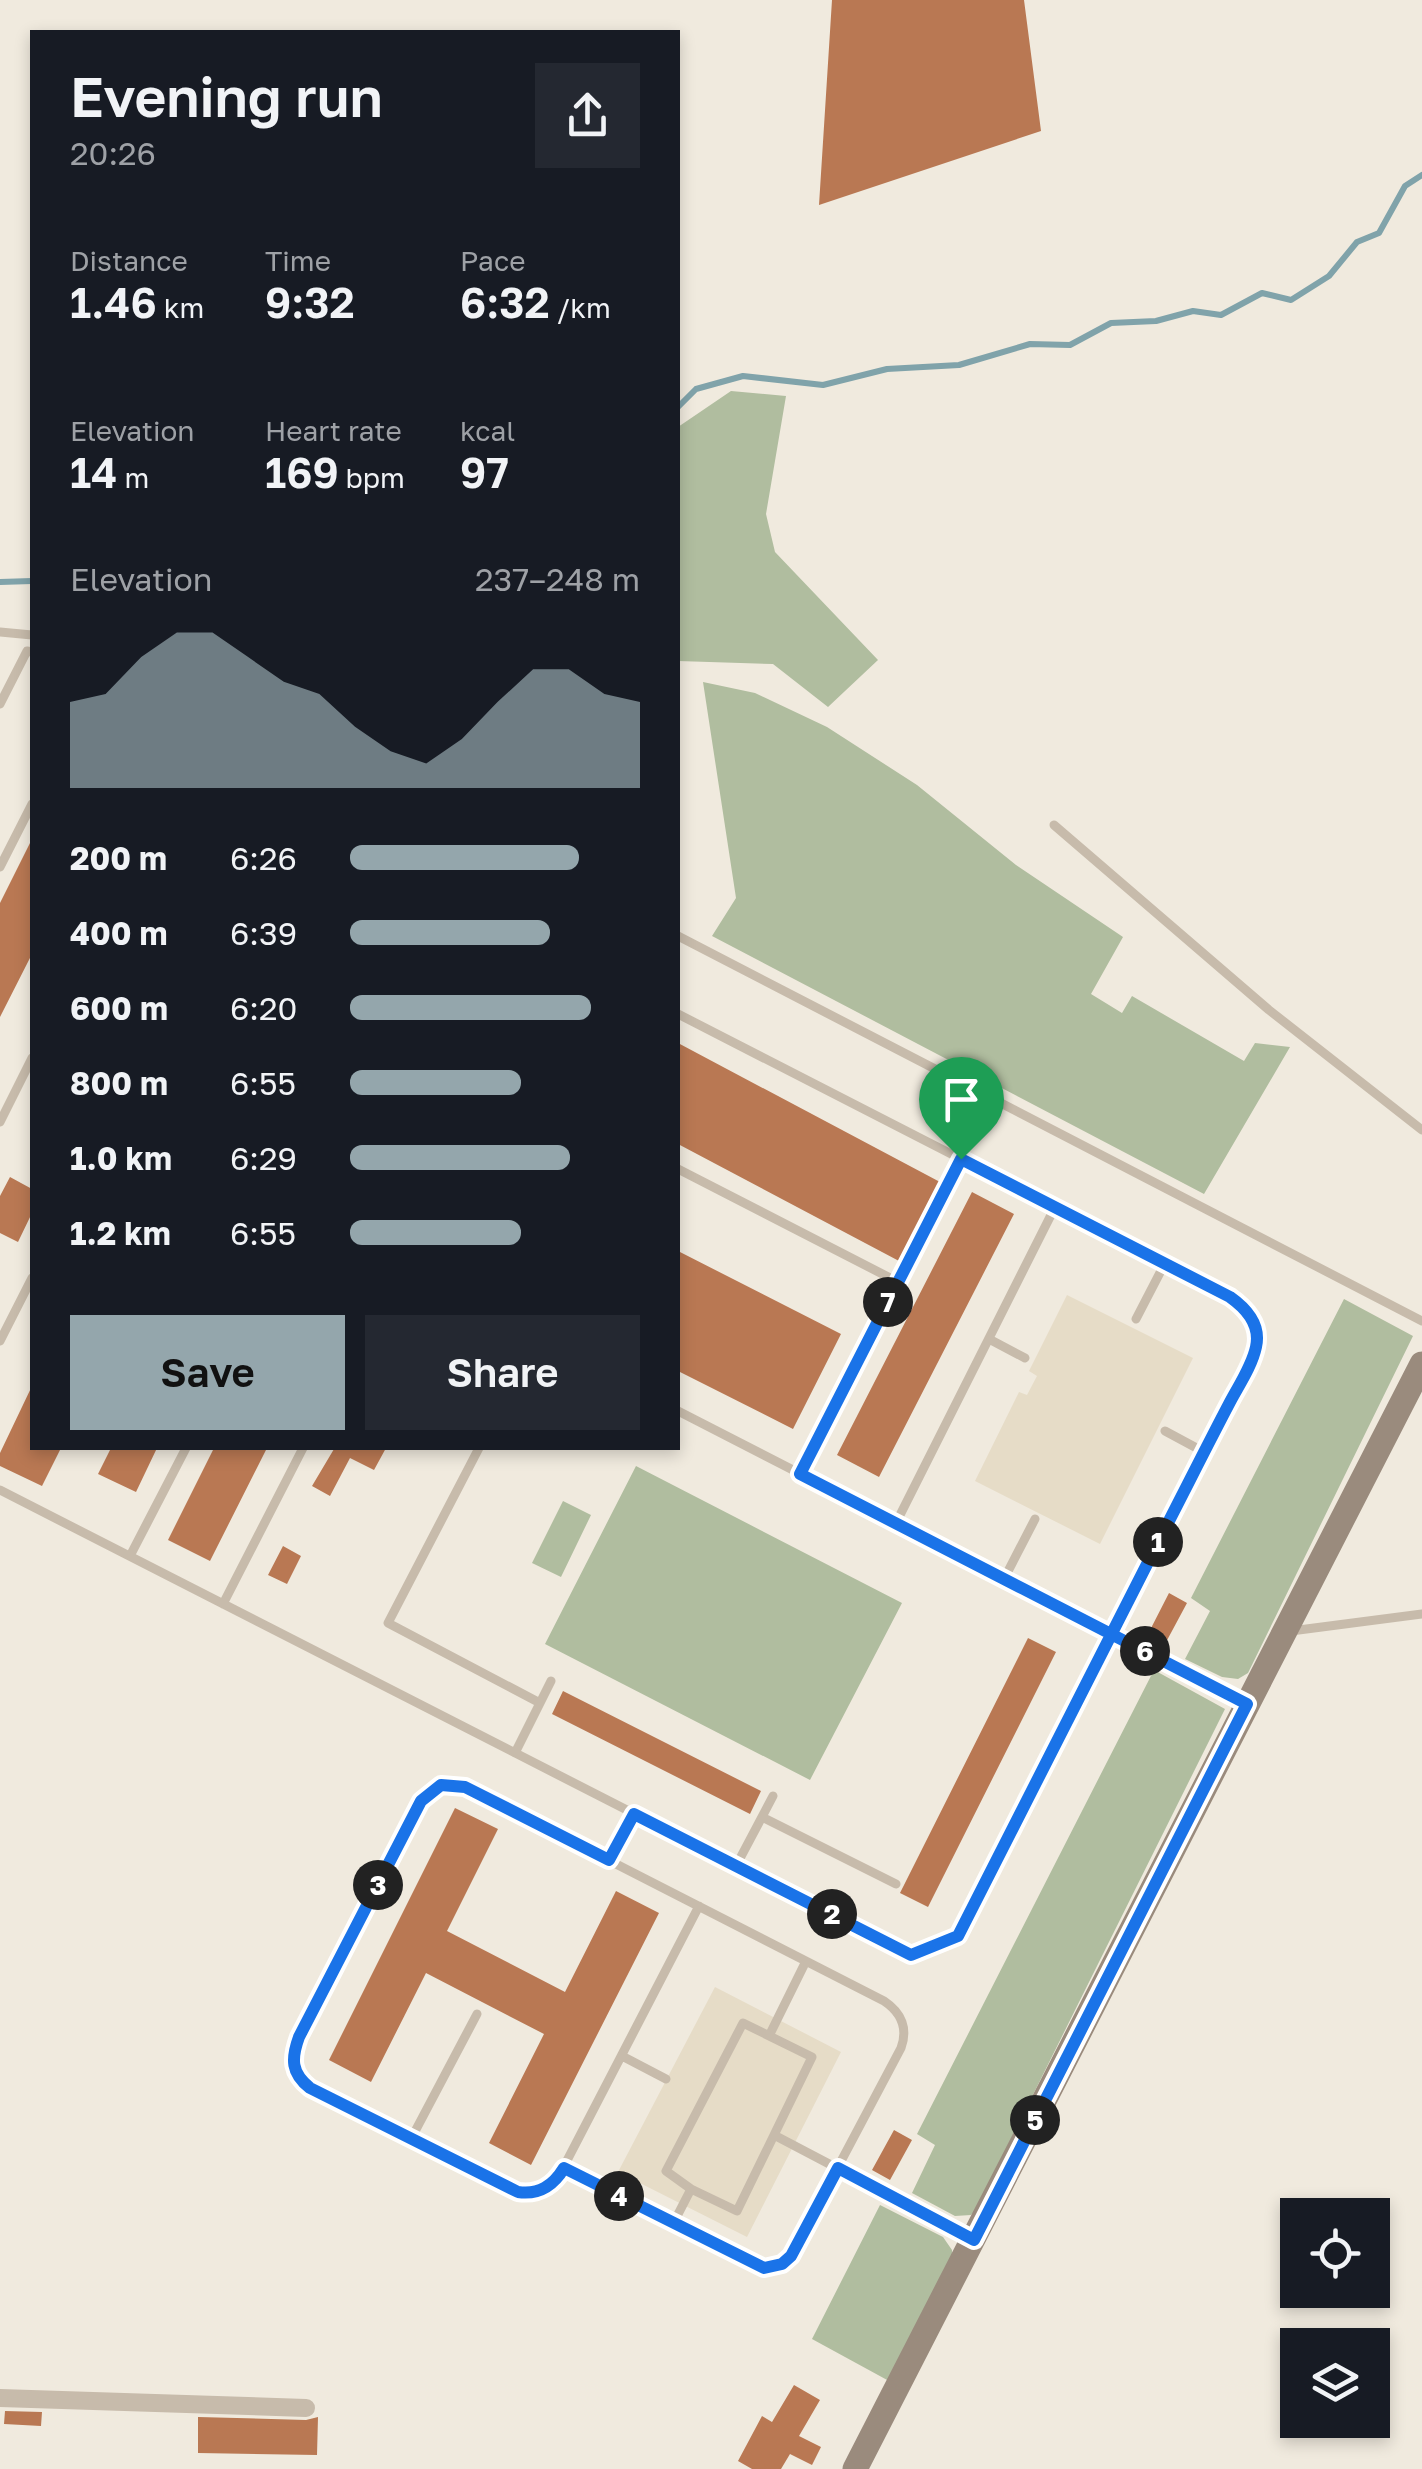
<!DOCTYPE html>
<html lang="en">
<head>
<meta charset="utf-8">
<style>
	body { margin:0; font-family:"Golos Text",sans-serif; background:#242831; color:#f1f3f6; height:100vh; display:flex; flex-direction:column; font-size:38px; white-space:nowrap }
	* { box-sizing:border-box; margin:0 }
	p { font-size:32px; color:#9ea1a6 }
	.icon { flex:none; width:55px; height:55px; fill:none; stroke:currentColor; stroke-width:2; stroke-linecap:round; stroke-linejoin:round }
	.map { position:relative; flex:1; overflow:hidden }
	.drawer { position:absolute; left:30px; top:30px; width:650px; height:1420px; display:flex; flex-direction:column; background:#171b24; border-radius:0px; box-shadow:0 5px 15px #0003 }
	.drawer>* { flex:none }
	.fabs { position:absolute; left:1280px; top:2198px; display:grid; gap:20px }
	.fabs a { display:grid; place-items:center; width:110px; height:110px; border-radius:0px; background:#171b24; box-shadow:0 5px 15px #0003; font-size:50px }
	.pin { position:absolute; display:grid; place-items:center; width:85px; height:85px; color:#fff; margin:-102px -42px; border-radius:50% 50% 50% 0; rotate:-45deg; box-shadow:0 0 10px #0007 }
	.pin .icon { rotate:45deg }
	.km { position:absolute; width:50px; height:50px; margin:-25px; border-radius:50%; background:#222; color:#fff; font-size:28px; line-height:50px; text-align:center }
	.round { display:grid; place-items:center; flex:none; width:105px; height:105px; border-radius:0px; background:#242831 }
	.overview { display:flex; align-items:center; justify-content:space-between; height:170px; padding:0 40px }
	h1 { font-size:55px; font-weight:600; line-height:75px }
	.stats { display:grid; grid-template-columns:repeat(3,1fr); gap:15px; height:170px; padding:10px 40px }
	.stats div { display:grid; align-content:center }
	.stats b { font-size:42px; font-weight:600 }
	.stats small { font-size:28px; font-weight:400 }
	.stats p { font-size:28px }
	.chart { height:280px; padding:20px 40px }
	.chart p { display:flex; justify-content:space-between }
	.chart svg { width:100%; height:180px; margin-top:10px; fill:#94a6ac; opacity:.7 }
	.action { display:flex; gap:20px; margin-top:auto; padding:20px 40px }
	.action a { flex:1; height:115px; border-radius:0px; background:#94a6ac; color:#111; font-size:40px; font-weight:600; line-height:115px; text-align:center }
	.action a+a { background:#242831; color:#f1f3f6 }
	ul { padding:0 40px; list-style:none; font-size:32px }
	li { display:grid; grid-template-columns:160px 120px 1fr; align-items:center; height:75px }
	li i { height:25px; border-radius:12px; background:#94a6ac }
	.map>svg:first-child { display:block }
</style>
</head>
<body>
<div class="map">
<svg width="1422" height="2469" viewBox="0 0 1422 2469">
	<rect width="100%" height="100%" fill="#f0eade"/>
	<path fill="#b0bd9f" d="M731,391L786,396L766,514L775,552L878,660L828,707L773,664L678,661V427Z
		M703,682L755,693L827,727L917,785L1016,865L1123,937L1091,994L1122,1013L1132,996L1244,1061L1255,1043L1290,1047L1204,1194L712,936L736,898Z
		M1344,1299L1413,1336L1248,1673L1238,1679L1222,1677L1185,1659L1210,1611L1191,1598Z
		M636,1466L902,1603L810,1780L545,1644Z
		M563,1501L591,1515L561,1577L532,1563Z
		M1154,1670L1225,1709L975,2211L971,2215L955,2216L912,2193L935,2145L917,2134Z
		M880,2205L943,2237L952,2250V2256L889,2381L812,2339Z"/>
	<path fill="#e6dcc7" d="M1067,1295L1193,1358L1100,1544L975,1481L1019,1392L1027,1395L1037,1376L1029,1371Z
		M715,1987L841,2052L747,2237L618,2172Z"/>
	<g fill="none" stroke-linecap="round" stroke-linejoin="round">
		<path stroke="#80a3aa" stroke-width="6" d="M678,407L696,389L743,376L823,385L887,369L959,365L1030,344L1070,345L1111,323L1156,321L1193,311L1221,315L1262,293L1291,300L1329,276L1357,242L1379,233L1405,186L1422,175
			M0,582L32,581"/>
	</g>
	<path fill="#b97853" d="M832,0H1024L1041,131L819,205Z
		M32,839V954L0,1017V903Z
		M678,1043L940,1182L899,1261L678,1144Z
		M10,1177L32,1189V1213L18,1242L0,1233V1196Z
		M972,1192L1014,1214L879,1477L837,1455Z
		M678,1251L841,1334L793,1429L678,1371Z
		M32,1386V1448H61L42,1486L0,1466V1453Z
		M111,1448H157L136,1492L98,1474Z
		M214,1448H267L210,1561L168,1540Z
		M331,1448H386L374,1470L350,1458L330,1496L312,1486L334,1449Z
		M283,1546L301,1556L287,1584L268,1575Z
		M1169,1593L1187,1603L1165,1644L1148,1634Z
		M1028,1638L1056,1652L928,1907L900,1893Z
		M563,1691L761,1791L750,1814L552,1714Z
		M455,1808L498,1829L447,1931L565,1992L616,1891L659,1913L531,2165L489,2143L544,2034L426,1973L371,2082L329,2060Z
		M894,2130L912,2140L890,2180L872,2170Z
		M794,2385L820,2400L799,2436L821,2447L812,2465L790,2454L781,2469H752L738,2461L762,2416L772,2422Z
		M5,2411L42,2412L41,2426L4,2424Z
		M198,2417L306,2420L318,2417L317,2455L198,2453Z"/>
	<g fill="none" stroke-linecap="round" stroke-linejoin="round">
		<path stroke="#c7bbab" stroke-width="9" d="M0,632L32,635
			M0,704L27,651L32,652
			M1054,825L1269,1010L1422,1130
			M0,867L32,804
			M678,936L1422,1321
			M0,1122L32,1058
			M678,1169L898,1282
			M1136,1319L1165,1263
			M989,1339L1025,1358
			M0,1341L32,1278
			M678,1411L1245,1702
			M1165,1431L1204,1452
			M479,1448L388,1623L540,1703
			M800,1474L961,1159
			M0,1490L911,1955L958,1936L1253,1356C1261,1330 1252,1312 1230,1297L678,1014
			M896,1523L1055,1207
			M130,1556L186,1448
			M1004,1579L1035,1519
			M223,1604L303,1448
			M1291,1631L1422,1614
			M515,1753L551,1681
			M762,1817L896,1884
			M609,1860L634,1813
			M736,1866L773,1796
			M769,2036L806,1961
			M622,2056L666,2079
			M774,2135L972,2239
			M411,2139L477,2014
			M563,2168L752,2264C770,2271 784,2266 794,2250L901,2048C908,2029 902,2013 884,2001C745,1930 605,1858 465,1787C447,1780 432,1787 421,1801L299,2037C291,2058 291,2073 310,2088L518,2192L539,2191L560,2174L699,1906
			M673,2224L691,2189L737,2211L812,2057L743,2023L666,2171L691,2189"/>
		<path stroke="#c7bbab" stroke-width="18" d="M0,2398L306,2408"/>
		<path stroke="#9a8b7d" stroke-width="25" d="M855,2469L1422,1364"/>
	</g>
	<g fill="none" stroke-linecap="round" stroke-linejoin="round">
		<defs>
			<path id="route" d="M961,1159L1230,1297C1247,1309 1261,1325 1256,1347C1252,1366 1239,1385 1230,1402C1210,1440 1191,1478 1171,1517C1100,1656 1029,1796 958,1936L911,1955L634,1814L609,1860L465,1787L441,1785L421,1801L299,2037C291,2059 291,2073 310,2088L518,2192C539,2195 553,2186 564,2168L764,2268L782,2264L791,2256L838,2168L974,2240L1247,1704C1098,1627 949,1551 800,1474L961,1159"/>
		</defs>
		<use href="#route" stroke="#fff" stroke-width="20"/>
		<use href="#route" stroke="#1a73e8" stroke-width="12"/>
	</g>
</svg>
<div class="fabs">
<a><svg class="icon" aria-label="locate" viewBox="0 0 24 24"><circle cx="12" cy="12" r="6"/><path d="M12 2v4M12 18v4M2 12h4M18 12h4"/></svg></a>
<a><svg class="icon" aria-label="layers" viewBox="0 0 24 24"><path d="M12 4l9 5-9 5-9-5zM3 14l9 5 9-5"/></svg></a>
</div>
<div class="pin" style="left:961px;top:1159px;background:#1e9e55"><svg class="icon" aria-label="arrive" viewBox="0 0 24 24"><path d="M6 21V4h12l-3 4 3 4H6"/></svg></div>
<b class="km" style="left:1158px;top:1542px">1</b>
<b class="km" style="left:832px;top:1914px">2</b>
<b class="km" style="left:378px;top:1885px">3</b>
<b class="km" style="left:619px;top:2196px">4</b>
<b class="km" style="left:1035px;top:2120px">5</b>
<b class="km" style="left:1145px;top:1651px">6</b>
<b class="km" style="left:888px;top:1302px">7</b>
<section class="drawer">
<div class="overview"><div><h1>Evening run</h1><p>20:26</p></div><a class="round"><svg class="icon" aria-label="share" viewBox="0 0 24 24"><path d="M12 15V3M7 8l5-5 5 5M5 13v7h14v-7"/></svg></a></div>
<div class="stats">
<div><p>Distance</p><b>1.46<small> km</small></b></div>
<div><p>Time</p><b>9:32</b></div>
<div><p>Pace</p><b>6:32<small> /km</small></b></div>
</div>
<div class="stats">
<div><p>Elevation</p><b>14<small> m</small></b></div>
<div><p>Heart rate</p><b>169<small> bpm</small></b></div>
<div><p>kcal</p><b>97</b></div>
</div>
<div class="chart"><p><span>Elevation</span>237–248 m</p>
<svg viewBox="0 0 160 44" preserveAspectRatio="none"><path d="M0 44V23L10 21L20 12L30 6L40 6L50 12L60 18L70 21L80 29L90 35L100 38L110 32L120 23L130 15L140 15L150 21L160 23V44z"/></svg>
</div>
<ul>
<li><b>200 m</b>6:26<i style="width:79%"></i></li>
<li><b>400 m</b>6:39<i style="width:69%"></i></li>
<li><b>600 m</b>6:20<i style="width:83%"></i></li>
<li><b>800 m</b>6:55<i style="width:59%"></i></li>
<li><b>1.0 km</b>6:29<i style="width:76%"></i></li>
<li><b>1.2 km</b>6:55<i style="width:59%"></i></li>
</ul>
<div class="action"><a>Save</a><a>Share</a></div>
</section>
</div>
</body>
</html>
